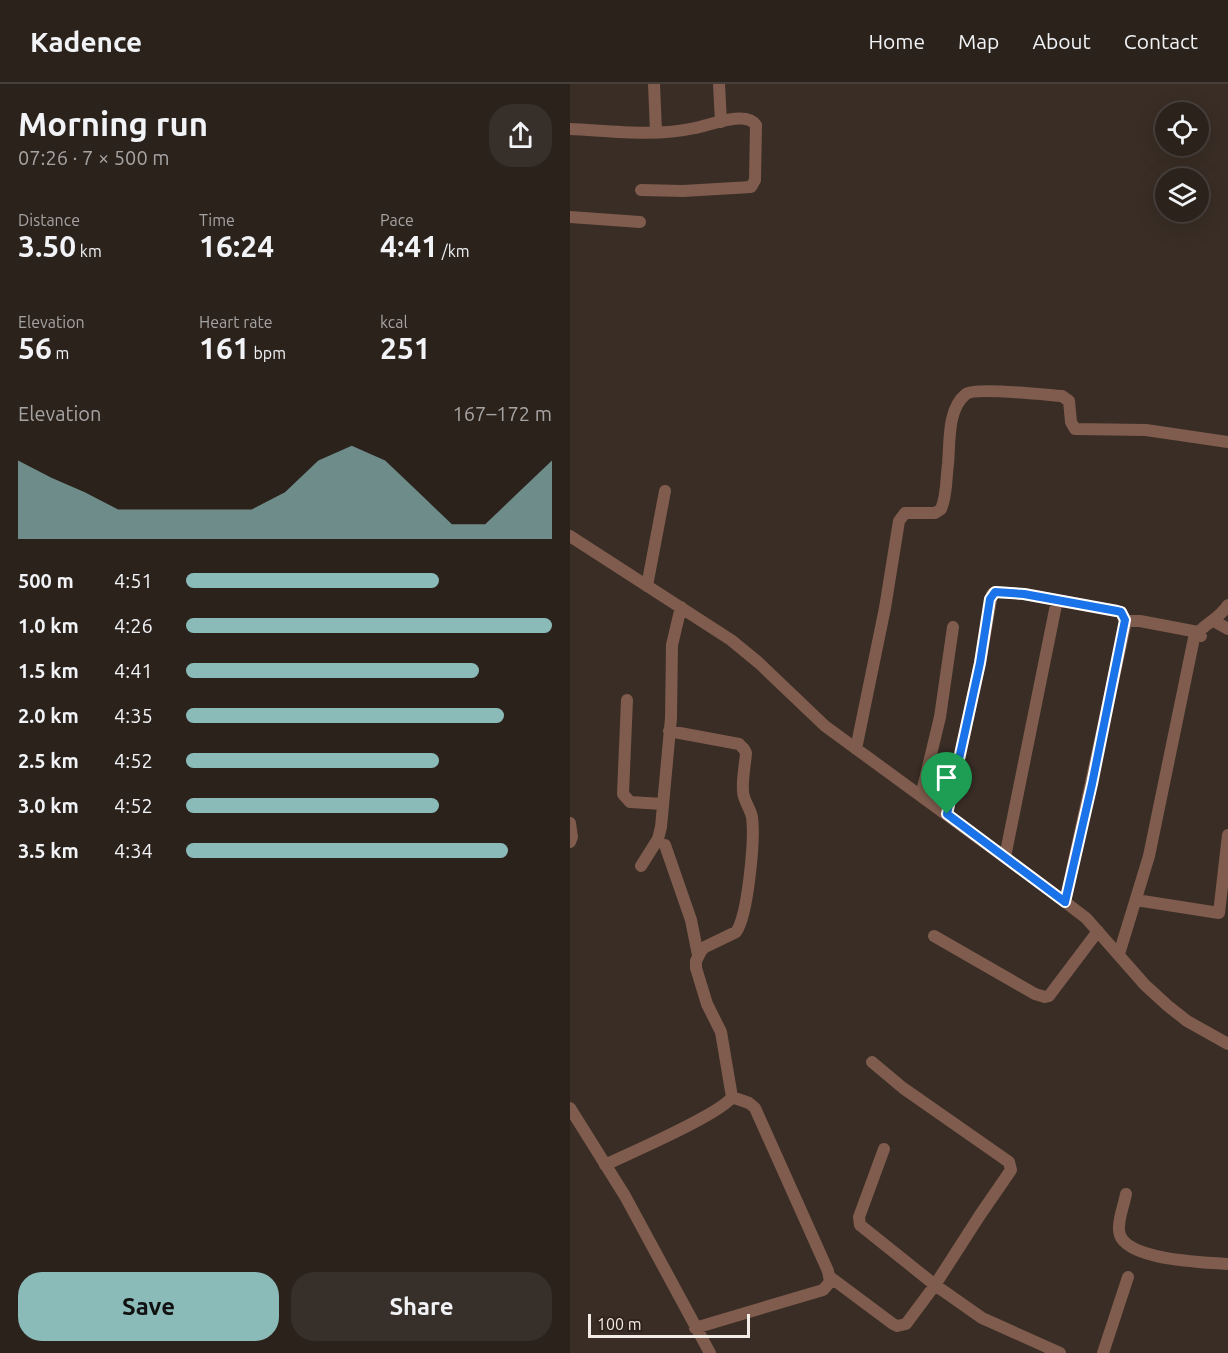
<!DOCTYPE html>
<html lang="en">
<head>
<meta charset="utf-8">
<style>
	body { margin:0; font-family:Ubuntu,sans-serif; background:#372f29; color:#f1f3f6; height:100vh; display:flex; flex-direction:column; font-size:22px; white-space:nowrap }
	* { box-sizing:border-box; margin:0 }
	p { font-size:20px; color:#a6a4a3 }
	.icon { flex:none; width:33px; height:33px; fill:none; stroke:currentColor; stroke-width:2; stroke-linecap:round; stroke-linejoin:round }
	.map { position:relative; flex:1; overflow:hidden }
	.panel { display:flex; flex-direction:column; background:#2b221c; width:570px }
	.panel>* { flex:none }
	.controls { position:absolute; left:585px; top:18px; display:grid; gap:12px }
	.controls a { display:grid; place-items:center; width:54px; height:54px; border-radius:50%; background:#2b221c; box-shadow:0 6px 24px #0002,0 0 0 2px #473f3b; font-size:30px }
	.scale { position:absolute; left:18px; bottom:15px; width:162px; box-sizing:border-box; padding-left:6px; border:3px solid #f3ebe6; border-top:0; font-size:16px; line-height:21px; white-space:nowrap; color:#f3ebe6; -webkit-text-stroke:4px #2f231b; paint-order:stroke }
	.pin { position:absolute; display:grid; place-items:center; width:51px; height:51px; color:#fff; margin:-62px -26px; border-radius:50% 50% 50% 0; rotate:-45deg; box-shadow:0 0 6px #0007 }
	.pin .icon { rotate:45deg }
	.round { display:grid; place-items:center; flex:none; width:63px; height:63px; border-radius:24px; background:#372f29 }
	.overview { display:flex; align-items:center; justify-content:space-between; height:102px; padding:0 18px }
	h1 { font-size:33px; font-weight:700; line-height:45px }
	.stats { display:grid; grid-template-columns:repeat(3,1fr); gap:9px; height:102px; padding:6px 18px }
	.stats div { display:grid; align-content:center }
	.stats b { font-size:30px; font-weight:700 }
	.stats small { font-size:16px; font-weight:400 }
	.stats p { font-size:16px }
	.chart { height:168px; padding:12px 18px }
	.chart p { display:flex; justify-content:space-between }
	.chart svg { width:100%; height:108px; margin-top:6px; fill:#8bbbb9; opacity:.7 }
	.primary-button { display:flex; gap:12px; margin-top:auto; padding:12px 18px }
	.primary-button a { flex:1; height:69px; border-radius:24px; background:#8bbbb9; color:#111; font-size:24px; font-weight:700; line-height:69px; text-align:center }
	.primary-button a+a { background:#372f29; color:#f1f3f6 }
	ul { padding:0 18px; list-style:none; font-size:20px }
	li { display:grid; grid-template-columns:96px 72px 1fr; align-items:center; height:45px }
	li i { height:15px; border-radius:8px; background:#8bbbb9 }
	header { display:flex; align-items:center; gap:36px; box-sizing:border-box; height:84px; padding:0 30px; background:#2b221c; border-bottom:2px solid #473f3b }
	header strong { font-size:28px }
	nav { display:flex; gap:33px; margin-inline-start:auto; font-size:21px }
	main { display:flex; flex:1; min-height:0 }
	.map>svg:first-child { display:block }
</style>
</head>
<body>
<header>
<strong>Kadence</strong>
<nav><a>Home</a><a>Map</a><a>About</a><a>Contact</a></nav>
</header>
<main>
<section class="panel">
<div class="overview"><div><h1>Morning run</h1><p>07:26 · 7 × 500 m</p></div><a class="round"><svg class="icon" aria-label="share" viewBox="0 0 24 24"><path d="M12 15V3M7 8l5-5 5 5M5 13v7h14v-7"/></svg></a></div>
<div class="stats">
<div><p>Distance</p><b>3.50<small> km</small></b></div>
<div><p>Time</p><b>16:24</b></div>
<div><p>Pace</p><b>4:41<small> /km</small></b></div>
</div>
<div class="stats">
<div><p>Elevation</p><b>56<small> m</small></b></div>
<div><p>Heart rate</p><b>161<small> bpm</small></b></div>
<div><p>kcal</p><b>251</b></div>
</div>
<div class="chart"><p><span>Elevation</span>167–172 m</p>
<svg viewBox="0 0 160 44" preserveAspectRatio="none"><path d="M0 44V12L10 19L20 25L30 32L40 32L50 32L60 32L70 32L80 25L90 12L100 6L110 12L120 25L130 38L140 38L150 25L160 12V44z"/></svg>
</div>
<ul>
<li><b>500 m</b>4:51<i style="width:69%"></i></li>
<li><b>1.0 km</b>4:26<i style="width:100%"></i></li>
<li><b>1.5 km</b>4:41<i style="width:80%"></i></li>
<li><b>2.0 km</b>4:35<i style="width:87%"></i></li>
<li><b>2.5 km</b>4:52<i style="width:69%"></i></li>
<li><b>3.0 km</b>4:52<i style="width:69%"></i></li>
<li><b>3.5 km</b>4:34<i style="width:88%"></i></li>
</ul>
<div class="primary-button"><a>Save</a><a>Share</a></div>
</section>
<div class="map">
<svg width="658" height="1269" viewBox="0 0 658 1269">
	<rect width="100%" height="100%" fill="#392d25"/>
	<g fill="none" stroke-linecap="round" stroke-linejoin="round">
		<path stroke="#7f5c4d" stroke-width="12" d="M84,0L86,48
			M149,0L151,38
			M0,45C41,47 85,53 125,44C140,41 176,26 186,41L185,96L181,103L113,107L71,106
			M0,133L70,138
			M0,452L161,556L189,579L255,642L478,805L516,834L575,901L598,922L617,937L658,960
			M77,502L95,407
			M555,536L558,537H570L628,548L631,552
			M644,537L658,545
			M57,616L53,710L60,718L93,720
			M286,665L315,524L329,437L335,429H365L371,425C377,412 376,394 378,380C380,359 377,325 396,310C405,303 477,311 492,312L499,317L501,338L505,345L576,346L658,358
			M351,712L370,633L383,543
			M377,730L410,579L422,510L425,508L454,510L551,528L555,536V542L495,818
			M0,739L2,753L0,758
			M95,761L121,836L128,871
			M435,773L487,516
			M71,782L88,755L91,743L101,634L102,561L111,523
			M566,816L649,829L658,751
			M364,852L465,910L475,913L479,912L528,847
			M549,870L579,772L624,554C632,540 648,537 658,521
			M0,1024L55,1112L140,1269
			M314,1065L289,1133L290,1141L365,1201L412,1234L490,1269
			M35,1081C60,1069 151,1030 162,1013L151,948L137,920L126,884V877L131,867L135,863L166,848C178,832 185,754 182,733C180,724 173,716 173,707C172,695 175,682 176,669L174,665L169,660L99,647
			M556,1110C554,1121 548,1135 549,1146C550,1177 636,1178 658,1180
			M260,1193L323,1240L327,1242L336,1240L365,1201L410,1131L441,1086L439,1078L333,1004L302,978
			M125,1244L253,1206L260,1198L258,1187L185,1024L179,1019L162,1013
			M533,1269L558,1193"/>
	</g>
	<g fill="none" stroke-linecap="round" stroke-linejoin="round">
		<defs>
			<path id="route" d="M425,508L454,510L547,527L551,528L555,536L522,700L495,818L377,730L410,579L420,515Z"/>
		</defs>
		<use href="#route" stroke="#fff" stroke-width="12"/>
		<use href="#route" stroke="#1a73e8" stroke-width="8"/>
	</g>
</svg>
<div class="controls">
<a><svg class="icon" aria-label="locate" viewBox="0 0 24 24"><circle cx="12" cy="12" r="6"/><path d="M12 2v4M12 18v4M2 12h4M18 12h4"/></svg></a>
<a><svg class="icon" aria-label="layers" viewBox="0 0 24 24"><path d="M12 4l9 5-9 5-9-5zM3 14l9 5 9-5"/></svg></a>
</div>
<div class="scale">100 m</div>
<div class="pin" style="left:377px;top:730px;background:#1e9e55"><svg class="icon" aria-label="arrive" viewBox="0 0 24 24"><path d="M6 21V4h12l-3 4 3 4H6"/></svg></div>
</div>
</main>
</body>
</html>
